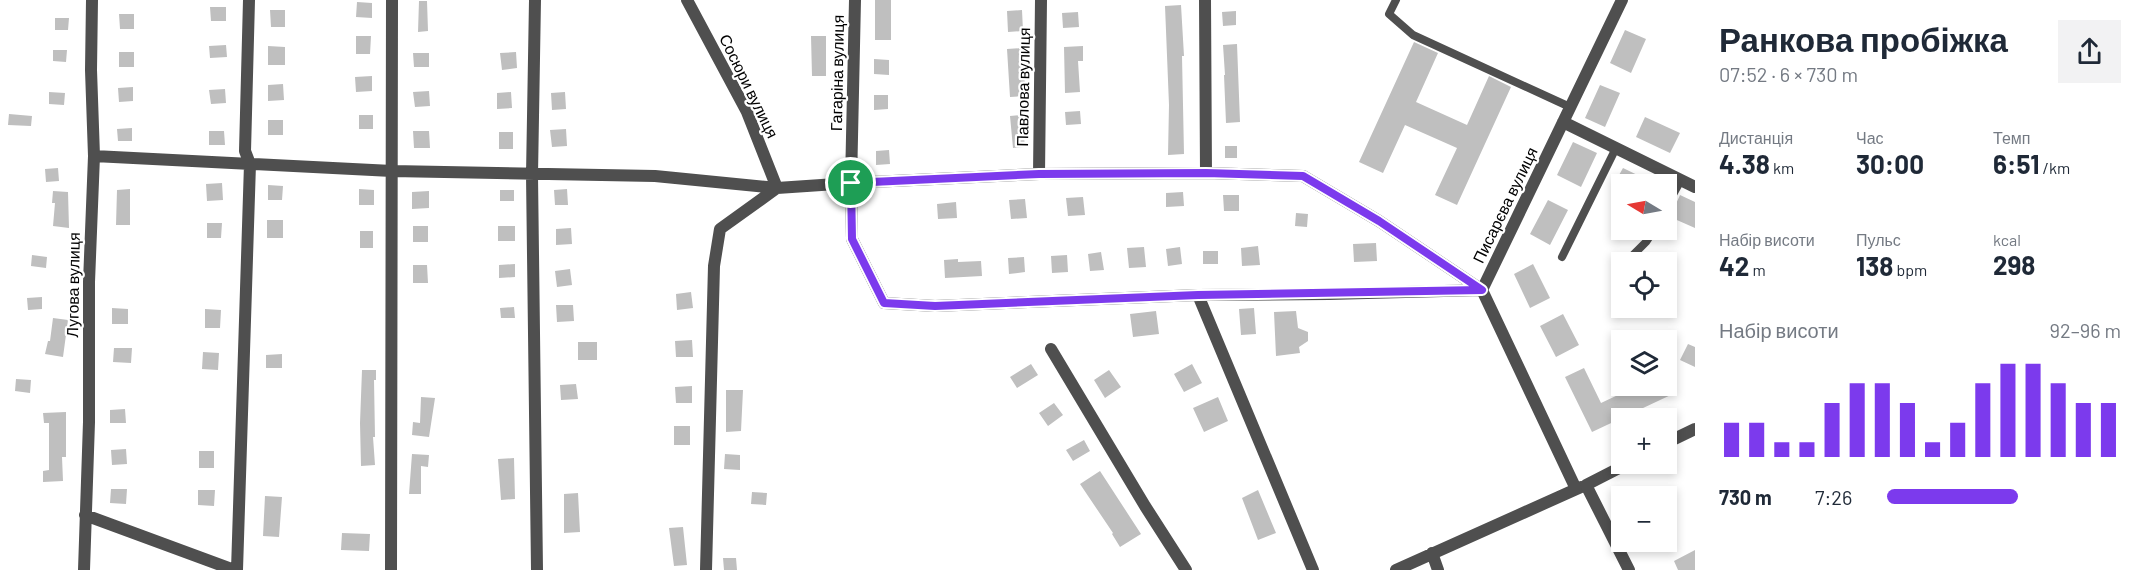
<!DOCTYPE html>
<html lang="uk">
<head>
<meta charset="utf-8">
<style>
	body { margin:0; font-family:Barlow,sans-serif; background:#f2f2f3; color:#1f2937; height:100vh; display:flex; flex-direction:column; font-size:22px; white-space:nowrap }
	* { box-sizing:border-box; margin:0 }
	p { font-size:20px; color:#747a83 }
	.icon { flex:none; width:33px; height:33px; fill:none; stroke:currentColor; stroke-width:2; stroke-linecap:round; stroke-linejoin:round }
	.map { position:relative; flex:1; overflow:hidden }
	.side { display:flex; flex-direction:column; background:#fff; width:450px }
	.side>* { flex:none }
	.needle { width:39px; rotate:280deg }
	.buttons { position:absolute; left:1611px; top:174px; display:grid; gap:12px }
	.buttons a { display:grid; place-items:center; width:66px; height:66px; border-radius:0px; background:#fff; box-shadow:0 3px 9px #0003; font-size:30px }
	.pin { position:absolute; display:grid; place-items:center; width:51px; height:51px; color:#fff; margin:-26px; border:3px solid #fff; border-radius:50%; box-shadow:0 2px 6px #0007 }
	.round { display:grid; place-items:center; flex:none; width:63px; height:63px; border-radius:0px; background:#f2f2f3 }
	.head { display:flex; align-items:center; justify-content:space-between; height:102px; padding:0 24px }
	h1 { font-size:33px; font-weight:700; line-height:45px }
	.metrics { display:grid; grid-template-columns:repeat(3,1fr); gap:9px; height:102px; padding:6px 24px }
	.metrics div { display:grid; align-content:center }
	.metrics b { font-size:26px; font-weight:700 }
	.metrics small { font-size:16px; font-weight:400 }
	.metrics p { font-size:16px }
	.chart { height:168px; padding:12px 24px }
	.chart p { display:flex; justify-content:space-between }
	.chart svg { width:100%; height:108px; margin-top:6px; stroke:#7c3aed; stroke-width:6 }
	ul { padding:0 24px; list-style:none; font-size:20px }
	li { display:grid; grid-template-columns:96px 72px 1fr; align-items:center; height:45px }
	li i { height:15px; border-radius:8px; background:#7c3aed }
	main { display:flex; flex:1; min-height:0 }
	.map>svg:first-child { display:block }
</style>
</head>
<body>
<main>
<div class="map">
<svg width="1695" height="570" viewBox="0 0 1695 570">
	<rect width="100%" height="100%" fill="#fff"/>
	<path fill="#bfbfbf" d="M875,0H891V40H875Z
		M419,1H427L428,31L418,32Z
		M357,2L372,3V18L356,17Z
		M1181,5L1184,56H1182L1184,154L1168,155L1169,105L1165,6Z
		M210,7H226V21H211Z
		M270,10H285V27H271Z
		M1022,10L1023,31L1008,32L1007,11Z
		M1236,11V25L1223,26L1222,12Z
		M1078,12L1079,27L1063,28L1062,13Z
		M119,14H134V29H120Z
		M55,18H69L68,30H55Z
		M1625,30L1646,39L1631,73L1610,63Z
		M356,36H371L370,54H356Z
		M811,36H826V76H812Z
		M1414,42L1438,53L1416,102L1467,125L1489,76L1511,87L1457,205L1435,195L1457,148L1405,125L1383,173L1359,162Z
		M1237,44L1240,122L1226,123L1224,75H1225L1223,45Z
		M226,45L227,57L210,58L209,46Z
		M268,46L285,47V65H268Z
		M1083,46V61H1078L1080,92L1065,93L1064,47Z
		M1022,48L1025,85H1023L1024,96L1010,97L1007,49Z
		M53,50H67L66,62L53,61Z
		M119,52H134V67H119Z
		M516,52L517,68L502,70L500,53Z
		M413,53H429V67H414Z
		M874,59L889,60V75L874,74Z
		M372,76V91L356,92L355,77Z
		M283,84L284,100L268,101V85Z
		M1600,85L1620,93L1605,127L1585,118Z
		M133,87V101L119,102L118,88Z
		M225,89L226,103L211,104L209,90Z
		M429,91L430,106L415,107L413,92Z
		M49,92L65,93L64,105L49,104Z
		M511,92L512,108L497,109V93Z
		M565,92L566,109L552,110L551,93Z
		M874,95H888V109L874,110Z
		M1080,111L1081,124L1066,125L1065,112Z
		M9,114L32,116L31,126L8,125Z
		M359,115H373V129H359Z
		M1022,115L1025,147L1013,148L1010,116Z
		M1645,117L1680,133L1670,153L1636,137Z
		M268,120H283V135H268Z
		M132,128V141H118L117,129Z
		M566,129L567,146L552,147L550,130Z
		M209,131H224L225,145H209Z
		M413,131H429L430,148H414Z
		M499,132H513V149H499Z
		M1573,142L1597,153L1581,187L1557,175Z
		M1225,146H1237V158H1225Z
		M889,150L890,164L876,165V151Z
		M58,168L59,181L46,182L45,169Z
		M1623,168L1656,184H1614Z
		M222,183L223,200L207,201L206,184Z
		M268,185L283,186L282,200H268Z
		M130,189V225H116L117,190Z
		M359,189L374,190V205H359Z
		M567,189L568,205H555L554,190Z
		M500,190H514V201H500Z
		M53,191L68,192L69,228L53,226L55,203H52Z
		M429,191V208L412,209V192Z
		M1183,192L1184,206L1166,207V193Z
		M1223,195H1239V211H1224Z
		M1680,195L1695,202V228L1670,217Z
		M1083,197L1085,215L1068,216L1066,198Z
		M1025,199L1027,218L1011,219L1009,200Z
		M1548,200L1568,210L1550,245L1530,234Z
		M956,202L957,218L938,219L937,204Z
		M1296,213L1308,214L1307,227L1295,226Z
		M267,220H283V238H267Z
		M207,223H222L221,238H207Z
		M413,226H428V242H413Z
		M498,226H515V241H498Z
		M571,228L572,244L556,245V229Z
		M360,231H373V248H360Z
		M1376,243L1377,261L1354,262L1353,244Z
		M1258,246L1260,265L1242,266L1241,248Z
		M1144,247L1146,267L1129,268L1127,248Z
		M1180,247L1182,264L1168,266L1166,249Z
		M1203,251H1218V264H1203Z
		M1101,252L1104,270L1090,271L1088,254Z
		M32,255L47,257L46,268L31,266Z
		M1067,255L1068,272L1052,273L1051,256Z
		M1024,257L1025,272L1009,274L1008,258Z
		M958,259V262L981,261L982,276L945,278L944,260Z
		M515,264V277L499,278V265Z
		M1533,264L1550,298L1530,308L1514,274Z
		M413,265H427L428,283H413Z
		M570,269L572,285L557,287L555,271Z
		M691,292L693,308L677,310L676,294Z
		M42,297V309L28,310L27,298Z
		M556,305H573L574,321L557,322Z
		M514,307L515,318H501L500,308Z
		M112,308L128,309V324H112Z
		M1254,308L1256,334L1241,335L1239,309Z
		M205,309L221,310L220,328H205Z
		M1156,311L1159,334L1133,337L1130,314Z
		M1296,311L1298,328L1308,332V341L1299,347L1300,353L1276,356L1274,312Z
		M1563,314L1579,345L1556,357L1540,326Z
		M53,318L68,320L63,357L45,354L48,341H50Z
		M692,340L693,357H676L675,341Z
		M578,342H597V360H578Z
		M1688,344L1695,347V367L1680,360Z
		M114,348H132L131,363L113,362Z
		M203,352L219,353L218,370L202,369Z
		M282,354V368H266V355Z
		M1031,364L1038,375L1017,388L1010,377Z
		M1192,364L1202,383L1184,392L1174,374Z
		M1584,368L1601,403L1637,386H1671L1675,393L1592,432L1565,377Z
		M362,370H376V380H374L375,437H373L375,465L361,466L360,423Z
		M1109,370L1121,387L1105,398L1094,380Z
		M16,379L31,380L30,393L15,391Z
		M576,384L578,399L561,400L560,385Z
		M692,386V403H676L675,387Z
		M726,390H743L741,431L726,432Z
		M421,397L435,398L429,437L412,435L413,422L420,423Z
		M1218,397L1228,421L1204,432L1193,408Z
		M1054,403L1063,415L1048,426L1039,413Z
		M125,409L126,423H110V410Z
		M66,412V457H62L63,481L43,482V471L49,470V423H44L43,413Z
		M674,426H690V445H674Z
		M1084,440L1090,451L1073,461L1066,450Z
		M126,449L127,464L112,465L111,450Z
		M199,451H214V468H199Z
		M412,454L429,455L428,467L421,466V494H409Z
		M725,454L740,455V470L724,469Z
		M514,458L515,499L501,500L498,459Z
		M1100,471L1141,534L1120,547L1112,534L1113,533L1080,484Z
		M111,489H127L126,504L110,503Z
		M198,490H215L214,506L198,505Z
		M1258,490L1276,533L1258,540L1242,498Z
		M752,492L767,493L766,505L751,504Z
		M578,493L580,532L564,533V494Z
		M265,496L282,497L279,537L263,536Z
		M683,527L687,565L674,566L669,528Z
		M342,533L370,534L369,551L341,550Z
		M1695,550V570H1678L1674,561Z
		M723,558H736L737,570H724Z"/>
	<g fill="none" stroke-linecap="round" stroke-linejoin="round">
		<path stroke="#4f4f4f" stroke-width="8" d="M1396,0L1389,14L1413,35L1570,107
			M1666,207L1681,180
			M1562,257L1616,148
			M1626,262L1646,242L1654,230
			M1621,267H1622"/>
		<path stroke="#4f4f4f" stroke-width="12" d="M535,0L532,175L537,570
			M687,0L747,112L777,188L720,229L714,266L706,570
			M855,0L851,183L852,239L884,303L935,306L1198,295L1329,294L1482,290
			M1205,0L1206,173
			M1563,122L1695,187
			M94,156L392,171L655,176L777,188L851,183L1039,174L1206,173L1303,176L1379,221L1482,290
			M1039,174L1041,0
			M1198,295L1313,570
			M1051,349L1145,506L1186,570
			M1576,489L1482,290L1622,0
			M85,515L234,570
			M1432,553L1438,570
			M84,570L89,422V282L94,156L91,70L92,0
			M237,570L250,164L245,151L249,0
			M391,570L392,0
			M1396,570L1581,487"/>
		<path stroke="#4f4f4f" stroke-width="12" d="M1666,443L1695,429
			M1627,464L1586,485L1629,570"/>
	</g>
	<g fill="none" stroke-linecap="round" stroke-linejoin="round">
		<defs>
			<path id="route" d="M1206,173L1303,176L1379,221L1482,290L1198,295L935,306L884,303L852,239L851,183L1039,174Z"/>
		</defs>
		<use href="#route" stroke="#fff" stroke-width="12"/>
		<use href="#route" stroke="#7c3aed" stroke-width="8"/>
	</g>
	<g text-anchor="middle" stroke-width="4.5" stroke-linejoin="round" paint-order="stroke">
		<g font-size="16" fill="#000" stroke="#fff">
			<text transform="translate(837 73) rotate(-89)" y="6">Гагаріна вулиця</text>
			<text transform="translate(749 86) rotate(64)" y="6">Сосюри вулиця</text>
			<text transform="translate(1023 87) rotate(-89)" y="6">Павлова вулиця</text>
			<text transform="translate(1505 205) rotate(-64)" y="6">Писарєва вулиця</text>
			<text transform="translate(73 285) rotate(-89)" y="6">Лугова вулиця</text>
		</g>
	</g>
</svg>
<div class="buttons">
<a><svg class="needle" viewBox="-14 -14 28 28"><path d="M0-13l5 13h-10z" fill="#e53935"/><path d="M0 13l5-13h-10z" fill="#747a83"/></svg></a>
<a><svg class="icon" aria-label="locate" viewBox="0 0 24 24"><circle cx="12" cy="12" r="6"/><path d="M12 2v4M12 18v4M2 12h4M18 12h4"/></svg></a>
<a><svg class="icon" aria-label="layers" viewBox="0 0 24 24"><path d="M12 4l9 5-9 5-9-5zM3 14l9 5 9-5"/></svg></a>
<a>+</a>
<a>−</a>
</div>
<div class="pin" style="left:851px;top:183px;background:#1e9e55"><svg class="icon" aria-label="arrive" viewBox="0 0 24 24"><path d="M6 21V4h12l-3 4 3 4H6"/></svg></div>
</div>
<section class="side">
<div class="head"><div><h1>Ранкова пробіжка</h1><p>07:52 · 6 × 730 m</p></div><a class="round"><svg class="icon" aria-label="share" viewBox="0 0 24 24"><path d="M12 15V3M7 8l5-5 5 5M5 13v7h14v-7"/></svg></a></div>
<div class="metrics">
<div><p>Дистанція</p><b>4.38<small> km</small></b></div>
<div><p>Час</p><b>30:00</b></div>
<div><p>Темп</p><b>6:51<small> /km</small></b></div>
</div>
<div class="metrics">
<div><p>Набір висоти</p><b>42<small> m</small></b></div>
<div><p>Пульс</p><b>138<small> bpm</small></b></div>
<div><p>kcal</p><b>298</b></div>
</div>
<div class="chart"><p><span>Набір висоти</span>92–96 m</p>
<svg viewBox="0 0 160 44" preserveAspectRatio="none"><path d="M5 44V30M15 44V30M25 44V38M35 44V38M45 44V22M55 44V14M65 44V14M75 44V22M85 44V38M95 44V30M105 44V14M115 44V6M125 44V6M135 44V14M145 44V22M155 44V22"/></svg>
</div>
<ul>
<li><b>730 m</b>7:26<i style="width:56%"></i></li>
</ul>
</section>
</main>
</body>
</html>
